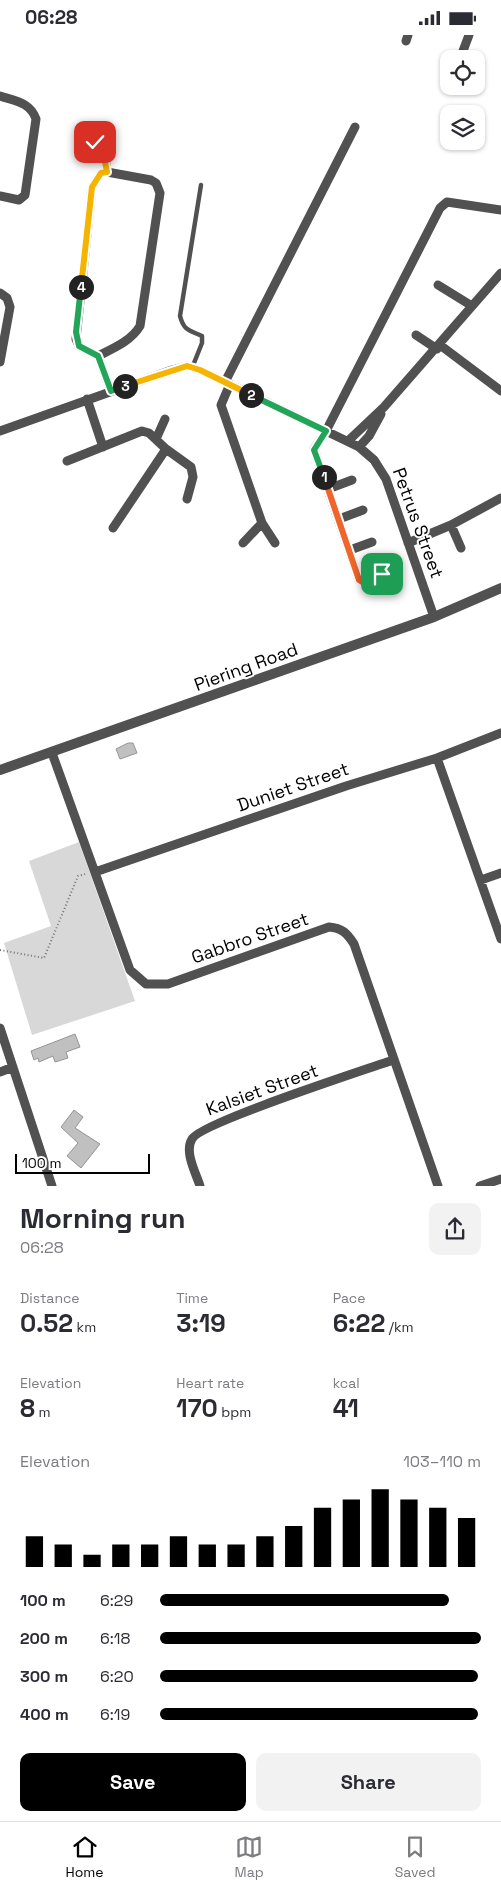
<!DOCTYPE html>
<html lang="en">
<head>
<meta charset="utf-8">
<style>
	body { margin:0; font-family:"Space Grotesk",sans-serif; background:#f2f2f3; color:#2b2b33; height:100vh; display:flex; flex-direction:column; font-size:19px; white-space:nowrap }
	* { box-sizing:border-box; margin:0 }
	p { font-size:16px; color:#7c7c81 }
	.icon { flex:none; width:28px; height:28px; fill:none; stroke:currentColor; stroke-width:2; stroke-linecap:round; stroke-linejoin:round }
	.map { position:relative; height:1151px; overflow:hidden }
	.side { display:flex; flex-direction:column; background:#fff; flex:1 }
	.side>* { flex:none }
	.tools { position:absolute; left:440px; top:15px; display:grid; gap:10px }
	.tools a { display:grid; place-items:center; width:45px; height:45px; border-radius:10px; background:#fff; box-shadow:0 1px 4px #0004; font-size:25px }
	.scale { position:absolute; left:15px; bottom:12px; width:135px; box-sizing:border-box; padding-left:5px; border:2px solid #000; border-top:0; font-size:14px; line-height:18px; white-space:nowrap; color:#000; -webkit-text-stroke:4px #fff; paint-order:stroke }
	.pin { position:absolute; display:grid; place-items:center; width:42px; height:42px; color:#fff; margin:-21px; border-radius:10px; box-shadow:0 2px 8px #0006 }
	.km { position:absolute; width:25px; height:25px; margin:-12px; border-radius:50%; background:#222; color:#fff; font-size:14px; line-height:25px; text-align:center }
	.round { display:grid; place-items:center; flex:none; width:52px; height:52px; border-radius:10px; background:#f2f2f3 }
	.head { display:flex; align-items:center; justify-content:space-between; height:85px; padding:0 20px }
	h1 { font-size:28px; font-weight:800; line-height:38px }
	.figures { display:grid; grid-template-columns:repeat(3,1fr); gap:8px; height:85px; padding:5px 20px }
	.figures div { display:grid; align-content:center }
	.figures b { font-size:25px; font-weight:800 }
	.figures small { font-size:14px; font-weight:400 }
	.figures p { font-size:14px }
	.chart { height:140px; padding:10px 20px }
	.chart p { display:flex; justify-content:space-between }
	.chart svg { width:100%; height:90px; margin-top:5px; stroke:#000; stroke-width:6 }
	.cta { display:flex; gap:10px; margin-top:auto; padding:10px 20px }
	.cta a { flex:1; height:58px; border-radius:10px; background:#000; color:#fff; font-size:20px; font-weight:800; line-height:58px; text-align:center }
	.cta a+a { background:#f2f2f3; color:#2b2b33 }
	ul { padding:0 20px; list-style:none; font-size:16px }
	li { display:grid; grid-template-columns:80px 60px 1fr; align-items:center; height:38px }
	li i { height:12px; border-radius:6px; background:#000 }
	.status { display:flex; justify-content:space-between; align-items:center; height:35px; padding:0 25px; background:#fff; direction:ltr }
	.status svg { height:14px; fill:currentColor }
	.tabs { display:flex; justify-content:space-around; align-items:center; height:70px; border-top:1px solid #e1e1e2; background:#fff; font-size:14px; color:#7c7c81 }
	.tabs a { display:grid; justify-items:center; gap:2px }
	.tabs .on { color:#000 }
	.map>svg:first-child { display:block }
</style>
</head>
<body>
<div class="status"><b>06:28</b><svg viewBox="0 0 49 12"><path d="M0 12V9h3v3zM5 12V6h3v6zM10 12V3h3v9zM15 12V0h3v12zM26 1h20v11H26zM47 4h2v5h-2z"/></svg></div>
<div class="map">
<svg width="501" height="1151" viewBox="0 0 501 1151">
	<rect width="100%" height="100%" fill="#fff"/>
	<path fill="#d8d8d8" d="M79,807L135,966L32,1000L4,908L51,891L29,826Z"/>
	<path fill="#c0c0c0" stroke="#959595" d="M128,708H133L137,718L120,724L116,714Z
		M75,999L80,1012L66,1017L68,1023L55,1027L53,1021L39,1027L38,1023L34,1025L31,1016Z
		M74,1075L83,1082L75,1093L100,1109L81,1133L67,1121L78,1108L61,1092Z"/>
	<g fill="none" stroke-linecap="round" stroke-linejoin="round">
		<path stroke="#737373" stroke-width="2" stroke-dasharray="1 2.5" stroke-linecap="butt" d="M0,915L44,923L78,841L85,839"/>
		<path stroke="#515151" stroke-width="4.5" d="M192,333L202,308V301C189,295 184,296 180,281L201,150"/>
		<path stroke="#515151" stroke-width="9" d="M406,6L408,0
			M460,24L469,0
			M0,61C15,66 30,67 36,84L25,160L19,165L0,161
			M86,107C105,104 105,123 107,137
			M438,250L472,271
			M0,258L7,263L10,272L0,327
			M416,300L437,314
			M440,310L501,356
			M98,321C114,313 131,306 140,291L160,158L156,148L151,145L107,137L101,138L92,152L76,304L79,311L98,321L111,356
			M225,347L355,92
			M230,349L221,370L262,488L243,508
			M87,364L103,412
			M0,396L172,335L187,331L200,335L359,412L374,425L386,444L434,582
			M156,404L165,384
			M348,406L384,372L501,238
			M359,412L369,401L381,379
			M166,414L191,432L193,442L187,464
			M67,426L142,396L149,398L166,414L113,493
			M328,454L352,445
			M339,484L363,475
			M262,488L275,508
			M451,490L461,513
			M408,508L451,490L501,463
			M350,515L372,507
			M382,539L364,547L359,545L314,414L326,396L440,173L447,167L501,175
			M52,718L130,935L146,949H168L329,892C342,893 347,898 354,909L438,1151
			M437,723L501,904
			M95,837L346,751L437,723L501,698
			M481,845L501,838
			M0,993L52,1151
			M0,1037L13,1032
			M200,1151C196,1138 184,1117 192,1104C200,1088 365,1035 393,1025
			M480,1151L501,1144"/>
		<path stroke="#515151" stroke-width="10" d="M0,735L434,582L501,553"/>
	</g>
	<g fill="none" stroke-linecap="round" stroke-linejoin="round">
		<defs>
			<path id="split-1" d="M324,442L359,545L364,548L382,539"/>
			<path id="split-2" d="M251,360L326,396L314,415L324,442"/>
			<path id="split-3" d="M125,351L187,331L200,335L251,360"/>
			<path id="split-4" d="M81,252L76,297L79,311L98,321L111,356L125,351"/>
			<path id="split-5" d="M81,252L92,152L101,138L107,137L102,112L95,107"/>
		</defs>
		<use href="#split-1" stroke="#fff" stroke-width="10"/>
		<use href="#split-2" stroke="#fff" stroke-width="10"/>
		<use href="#split-3" stroke="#fff" stroke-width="10"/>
		<use href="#split-4" stroke="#fff" stroke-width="10"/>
		<use href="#split-5" stroke="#fff" stroke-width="10"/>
		<use href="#split-1" stroke="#f0652b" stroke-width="6"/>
		<use href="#split-2" stroke="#22a559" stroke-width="6"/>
		<use href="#split-3" stroke="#f5b400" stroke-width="6"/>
		<use href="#split-4" stroke="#22a559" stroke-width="6"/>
		<use href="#split-5" stroke="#f5b400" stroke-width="6"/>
	</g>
	<g text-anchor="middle" stroke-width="4" stroke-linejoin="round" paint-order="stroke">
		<g font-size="18" fill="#000" stroke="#fff">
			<text transform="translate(418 488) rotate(70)" y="6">Petrus Street</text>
			<text transform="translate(246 632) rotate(-20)" y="6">Piering Road</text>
			<text transform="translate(293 752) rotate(-19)" y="6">Duniet Street</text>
			<text transform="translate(250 903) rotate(-19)" y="6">Gabbro Street</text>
			<text transform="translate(262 1055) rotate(-20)" y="6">Kalsiet Street</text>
		</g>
	</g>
</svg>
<div class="tools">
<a><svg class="icon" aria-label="locate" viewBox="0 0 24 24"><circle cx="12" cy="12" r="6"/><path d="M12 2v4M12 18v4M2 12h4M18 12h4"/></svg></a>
<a><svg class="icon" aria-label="layers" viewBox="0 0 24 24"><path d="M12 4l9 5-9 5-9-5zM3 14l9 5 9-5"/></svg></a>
</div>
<div class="scale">100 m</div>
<div class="pin" style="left:382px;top:539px;background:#1e9e55"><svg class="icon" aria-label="arrive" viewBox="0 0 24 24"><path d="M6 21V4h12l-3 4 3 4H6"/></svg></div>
<div class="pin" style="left:95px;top:107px;background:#d93025"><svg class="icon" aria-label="check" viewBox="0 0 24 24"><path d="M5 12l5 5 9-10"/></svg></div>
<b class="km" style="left:324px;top:442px">1</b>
<b class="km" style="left:251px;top:360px">2</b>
<b class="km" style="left:125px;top:351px">3</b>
<b class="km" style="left:81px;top:252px">4</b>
</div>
<section class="side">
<div class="head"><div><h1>Morning run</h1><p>06:28</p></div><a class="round"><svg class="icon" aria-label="share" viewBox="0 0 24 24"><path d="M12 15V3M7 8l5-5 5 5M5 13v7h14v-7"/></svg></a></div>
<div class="figures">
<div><p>Distance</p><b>0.52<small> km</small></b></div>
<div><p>Time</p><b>3:19</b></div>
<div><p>Pace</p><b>6:22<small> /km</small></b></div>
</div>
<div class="figures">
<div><p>Elevation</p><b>8<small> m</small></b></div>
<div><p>Heart rate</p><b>170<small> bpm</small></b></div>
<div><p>kcal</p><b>41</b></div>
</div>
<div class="chart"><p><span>Elevation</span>103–110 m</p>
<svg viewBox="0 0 160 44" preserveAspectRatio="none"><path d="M5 44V29M15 44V33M25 44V38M35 44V33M45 44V33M55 44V29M65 44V33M75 44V33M85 44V29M95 44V24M105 44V15M115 44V11M125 44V6M135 44V11M145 44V15M155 44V20"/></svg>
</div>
<ul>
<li><b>100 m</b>6:29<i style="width:90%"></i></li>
<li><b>200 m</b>6:18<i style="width:100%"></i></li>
<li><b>300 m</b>6:20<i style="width:99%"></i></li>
<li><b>400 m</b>6:19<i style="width:99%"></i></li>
</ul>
<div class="cta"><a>Save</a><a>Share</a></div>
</section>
<nav class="tabs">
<a class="on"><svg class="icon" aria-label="home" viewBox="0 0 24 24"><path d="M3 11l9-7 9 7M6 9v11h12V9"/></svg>Home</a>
<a><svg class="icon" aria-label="map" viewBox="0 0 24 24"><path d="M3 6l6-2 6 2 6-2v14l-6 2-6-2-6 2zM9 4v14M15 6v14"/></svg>Map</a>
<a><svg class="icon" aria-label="saved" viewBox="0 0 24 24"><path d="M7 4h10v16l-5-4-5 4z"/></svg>Saved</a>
</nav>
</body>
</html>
